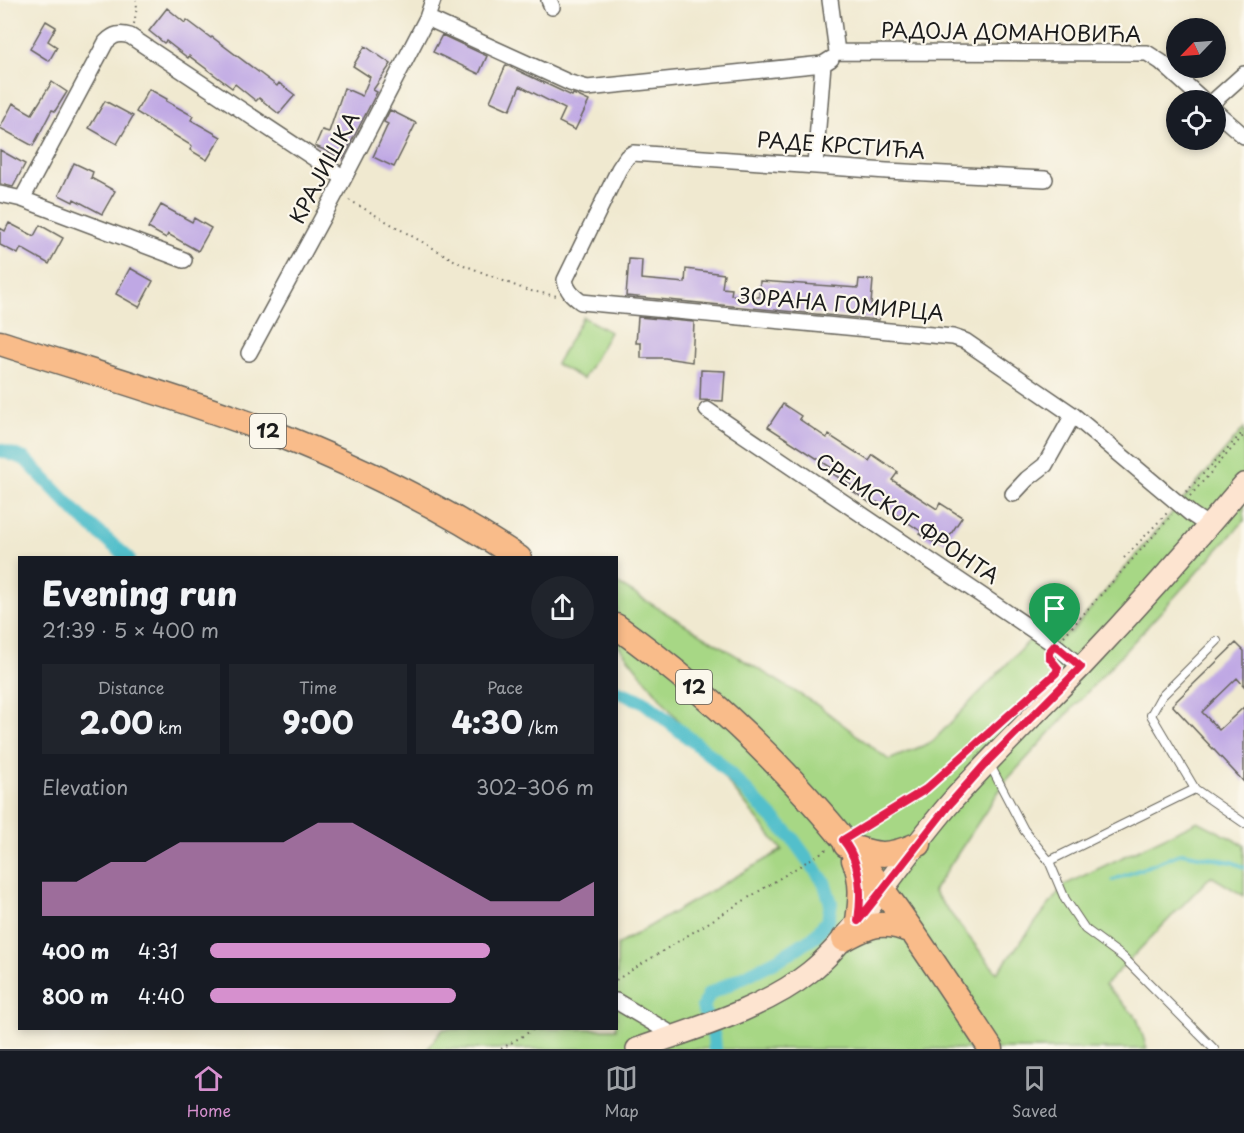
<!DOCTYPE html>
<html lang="en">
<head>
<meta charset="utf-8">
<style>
	body { margin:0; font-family:"Playpen Sans",sans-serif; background:#20242c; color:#f1f3f6; height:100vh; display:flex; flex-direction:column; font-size:22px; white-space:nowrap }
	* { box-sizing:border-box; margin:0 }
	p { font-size:20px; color:#9ea1a6 }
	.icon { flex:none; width:33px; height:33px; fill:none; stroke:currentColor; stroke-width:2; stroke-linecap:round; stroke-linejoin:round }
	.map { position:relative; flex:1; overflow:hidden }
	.side { position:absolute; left:18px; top:556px; width:600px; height:474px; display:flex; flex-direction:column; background:#171b24; border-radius:0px; box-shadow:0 3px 9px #0003 }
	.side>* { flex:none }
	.needle { width:39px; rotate:245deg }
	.controls { position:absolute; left:1166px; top:18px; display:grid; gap:12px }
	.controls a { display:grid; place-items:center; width:60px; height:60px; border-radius:50%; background:#171b24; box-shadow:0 3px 9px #0003; font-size:30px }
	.pin { position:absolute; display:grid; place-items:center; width:51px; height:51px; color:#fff; margin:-62px -26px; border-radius:50% 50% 50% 0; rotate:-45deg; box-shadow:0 0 6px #0007 }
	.pin .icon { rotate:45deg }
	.round { display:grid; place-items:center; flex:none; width:63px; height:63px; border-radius:32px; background:#20242c }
	.headline { display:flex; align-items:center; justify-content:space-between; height:102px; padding:0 24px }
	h1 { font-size:33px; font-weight:800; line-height:45px }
	.figures { display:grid; grid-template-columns:repeat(3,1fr); gap:9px; height:102px; padding:6px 24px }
	.figures div { display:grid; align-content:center; border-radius:0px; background:#20242c; text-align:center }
	.figures b { font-size:30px; font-weight:800 }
	.figures small { font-size:16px; font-weight:400 }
	.figures p { font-size:16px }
	.chart { height:168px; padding:12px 24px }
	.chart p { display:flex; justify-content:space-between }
	.chart svg { width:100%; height:108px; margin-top:6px; fill:#d690ce; opacity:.7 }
	ul { padding:0 24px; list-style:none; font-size:20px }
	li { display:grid; grid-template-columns:96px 72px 1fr; align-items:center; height:45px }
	li i { height:15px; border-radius:8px; background:#d690ce }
	.menu { display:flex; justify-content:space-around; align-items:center; height:84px; border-top:2px solid #363941; background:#171b24; font-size:16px; color:#9ea1a6 }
	.menu a { display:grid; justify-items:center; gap:3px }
	.menu .selected { color:#d690ce }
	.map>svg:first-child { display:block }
</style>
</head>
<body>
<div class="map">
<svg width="1244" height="1049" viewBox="0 0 1244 1049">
	<rect width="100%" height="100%" fill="#fbf7ec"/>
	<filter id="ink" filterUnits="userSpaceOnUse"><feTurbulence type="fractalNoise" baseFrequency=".0167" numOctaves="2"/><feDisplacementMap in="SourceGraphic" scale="12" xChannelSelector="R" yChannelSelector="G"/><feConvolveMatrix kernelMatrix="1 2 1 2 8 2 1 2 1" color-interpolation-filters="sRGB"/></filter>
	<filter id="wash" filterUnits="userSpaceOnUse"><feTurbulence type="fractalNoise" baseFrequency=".008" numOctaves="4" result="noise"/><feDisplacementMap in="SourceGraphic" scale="24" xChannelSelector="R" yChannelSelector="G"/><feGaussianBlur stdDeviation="1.35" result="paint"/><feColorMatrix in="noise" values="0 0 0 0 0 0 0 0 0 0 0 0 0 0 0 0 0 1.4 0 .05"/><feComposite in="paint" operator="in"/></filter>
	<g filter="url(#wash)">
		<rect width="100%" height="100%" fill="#f0e9d0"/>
		<path fill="#a7d785" stroke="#627a50" stroke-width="1.5" d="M583,317L610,332L583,379L556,364Z
			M1244,428V521L1005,782L933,891L997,973L1064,885L1198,821L1244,845V896L1211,876L1105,985L1137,1018L1147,1049H427L443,1029H616L617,945L782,850L617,644V583L819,706L889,760L932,742L1050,619L1070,633Z"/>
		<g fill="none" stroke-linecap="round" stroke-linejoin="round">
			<path stroke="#52bfcb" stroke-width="4" d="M1113,880L1182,853L1232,862L1244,867"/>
			<path stroke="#52bfcb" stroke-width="14" d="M0,450L25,459L81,517L128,558
				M616,691L643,701L715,759L792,838L824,882L831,903L828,920L814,937L779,959L709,994L703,1007L714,1037L715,1049"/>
		</g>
		<g id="blocks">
			<path fill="#bfa8e4" d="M167,8L185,23L187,20L211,38L212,37L277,86L279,83L295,95L279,114L259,98L256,101L235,84L232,88L189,56L188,58L166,41L164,43L149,31Z
				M46,21L56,27L48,41L57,47L49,61L30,49Z
				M442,35L487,56L479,74L433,52Z
				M365,46L391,64L373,90L377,92L343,158L315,146L322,130L329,132L344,88L362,96L370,77L353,66Z
				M506,65L572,96L573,94L578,96L589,101L575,130L559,122L565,109L520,86L510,110L490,101Z
				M52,82L67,92L55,111L52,110L33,146L0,128L13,103L32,114Z
				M149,89L167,99L166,101L193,116L191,120L221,137L207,160L190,150L192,146L136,112Z
				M105,101L133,116L117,144L89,128Z
				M390,110L416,123L394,167L373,157L388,124L384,122Z
				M0,150L25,164L13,187L0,184Z
				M74,163L93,172L91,178L115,191L102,214L74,199L73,202L59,195Z
				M161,205L192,222L194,218L211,228L198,251L168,234L166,238L148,228Z
				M9,223L34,236L40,225L63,238L49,264L21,248L18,254L0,245V228L5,231Z
				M629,259L642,260L641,279L685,283L686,269L724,274L722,288L732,289L731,295L759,297L760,281L858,288L859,279L873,280L871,304L880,305L879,320L626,296Z
				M130,268L153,281L139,307L116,294Z
				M638,317L694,322L692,362L665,358H641V343H636Z
				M701,370L725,371L723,401L700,400Z
				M783,404L801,416L799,419L827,438L829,435L869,461L873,455L898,472L892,480L937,509L940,503L962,517L945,543L936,537L933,542L920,534L922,532L877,502L874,506L850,489L852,486L833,474L835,470L768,427Z
				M1236,643L1244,651V686L1237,678L1202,712L1219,730L1244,707V782L1172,705Z"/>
		</g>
	</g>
	<g filter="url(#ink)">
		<use href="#blocks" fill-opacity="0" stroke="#66645b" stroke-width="1.5"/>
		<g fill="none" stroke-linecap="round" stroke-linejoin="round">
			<defs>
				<path id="lane" d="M1217,641L1161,697L1151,715L1195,789L1244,823
					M990,765L1024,830L1049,861L1195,789
					M1049,861L1065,899L1085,929L1123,957L1214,1049"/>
				<path id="street" d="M549,0L552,7
					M830,0L837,52L1147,53L1161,62L1203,100
					M427,18L570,83L587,88L823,64
					M1215,100L1244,74
					M1215,111L1244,136
					M815,165L823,64L831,59
					M1045,179L887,171L633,153L627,157L619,169L565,280C567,291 572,295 581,302L953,337L965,341L1073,415L1191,514L1209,526
					M0,194L22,199L184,260
					M22,199L106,42C114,34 120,33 130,36L344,178
					M249,353L344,178L427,18L433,0
					M707,410L1055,645L1081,667
					M1013,494L1027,479L1045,465L1073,415
					M616,1001L675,1036"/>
				<path id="secondary" d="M637,1049C693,1029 764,1009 810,972C829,957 844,938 860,919C891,880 919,839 952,801C993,755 1037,712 1081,667C1137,608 1191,547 1244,484"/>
				<path id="primary" d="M0,343C85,370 171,395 255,426C346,460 438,504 519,558
					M616,626C687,677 751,734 809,799C878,875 934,963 991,1049
					M846,845C878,856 887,858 919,844
					M854,860C863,880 861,900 858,921
					M844,939C870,925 883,919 911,931"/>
			</defs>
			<use href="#lane" stroke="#66645b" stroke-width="10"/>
			<use href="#street" stroke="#66645b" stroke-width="18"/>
			<use href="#secondary" stroke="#66645b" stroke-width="24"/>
			<use href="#primary" stroke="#66645b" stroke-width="27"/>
			<path stroke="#66645b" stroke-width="2" stroke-dasharray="1.5 4.5" stroke-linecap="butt" d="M134,24L137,7L136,0
				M349,200L459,263L526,290L557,296
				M1186,492L1244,431
				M1190,496L1244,435
				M1124,558L1168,512
				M1064,636L1172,515
				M860,829L925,789L1014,710
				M616,980L827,849
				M501,1049L534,1029"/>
			<use href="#lane" stroke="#fff" stroke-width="8"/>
			<use href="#street" stroke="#fff" stroke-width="15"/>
			<use href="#secondary" stroke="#fde4d0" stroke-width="21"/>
			<use href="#primary" stroke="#f9bc8a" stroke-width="24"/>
		</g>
	</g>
	<g fill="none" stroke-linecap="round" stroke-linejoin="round" filter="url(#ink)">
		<defs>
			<path id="route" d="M1055,645L1081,667L988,761L948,806L858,921C862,894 862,863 843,840L926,789L1056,673L1058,668L1049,657V652Z"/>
		</defs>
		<use href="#route" stroke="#fff" stroke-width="12"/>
		<use href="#route" stroke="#e11d48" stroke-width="8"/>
	</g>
	<g text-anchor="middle" stroke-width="4.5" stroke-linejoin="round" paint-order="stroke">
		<g fill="#fbf7ec" stroke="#5f5e5a" stroke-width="1.5">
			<rect x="250" y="414" width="36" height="34" rx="4.5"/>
			<rect x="676" y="670" width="36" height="34" rx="4.5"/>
		</g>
		<g font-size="20" font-weight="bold" fill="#1c1c1c">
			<text x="268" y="438">12</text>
			<text x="694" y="694">12</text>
		</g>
		<g font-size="21" fill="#1c1c1c" stroke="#fbf7ec">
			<text transform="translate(1011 33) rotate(1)" y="7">РАДОЈА ДОМАНОВИЋА</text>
			<text transform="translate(841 146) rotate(4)" y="7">РАДЕ КРСТИЋА</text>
			<text transform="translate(325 168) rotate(-62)" y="7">КРАЈИШКА</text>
			<text transform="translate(841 305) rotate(5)" y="7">ЗОРАНА ГОМИРЦА</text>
			<text transform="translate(907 519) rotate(34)" y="7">СРЕМСКОГ ФРОНТА</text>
		</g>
	</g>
</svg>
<div class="controls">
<a><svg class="needle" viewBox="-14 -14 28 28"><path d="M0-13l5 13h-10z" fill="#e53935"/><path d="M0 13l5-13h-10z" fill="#9ea1a6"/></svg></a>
<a><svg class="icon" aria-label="locate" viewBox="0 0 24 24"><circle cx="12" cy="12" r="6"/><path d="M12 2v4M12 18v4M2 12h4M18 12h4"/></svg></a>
</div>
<div class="pin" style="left:1055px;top:645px;background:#1e9e55"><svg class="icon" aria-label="arrive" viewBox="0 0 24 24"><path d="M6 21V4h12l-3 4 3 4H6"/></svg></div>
<section class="side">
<div class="headline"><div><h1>Evening run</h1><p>21:39 · 5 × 400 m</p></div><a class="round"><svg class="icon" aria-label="share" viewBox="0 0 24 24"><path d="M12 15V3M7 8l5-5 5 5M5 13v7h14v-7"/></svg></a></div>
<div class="figures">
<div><p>Distance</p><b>2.00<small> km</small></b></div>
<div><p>Time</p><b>9:00</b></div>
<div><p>Pace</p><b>4:30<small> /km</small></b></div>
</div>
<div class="chart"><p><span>Elevation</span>302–306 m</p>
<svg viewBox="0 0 160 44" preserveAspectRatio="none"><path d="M0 44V30L10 30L20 22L30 22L40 14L50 14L60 14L70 14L80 6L90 6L100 14L110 22L120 30L130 38L140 38L150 38L160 30V44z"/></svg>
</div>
<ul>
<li><b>400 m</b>4:31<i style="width:73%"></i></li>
<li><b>800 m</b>4:40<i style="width:64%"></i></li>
</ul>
</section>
</div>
<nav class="menu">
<a class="selected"><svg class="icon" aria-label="home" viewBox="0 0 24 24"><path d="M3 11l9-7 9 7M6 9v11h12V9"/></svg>Home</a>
<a><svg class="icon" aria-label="map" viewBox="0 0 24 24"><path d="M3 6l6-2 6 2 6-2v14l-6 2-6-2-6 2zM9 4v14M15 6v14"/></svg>Map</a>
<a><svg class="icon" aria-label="saved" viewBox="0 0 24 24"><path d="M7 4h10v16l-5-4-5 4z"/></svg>Saved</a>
</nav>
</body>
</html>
